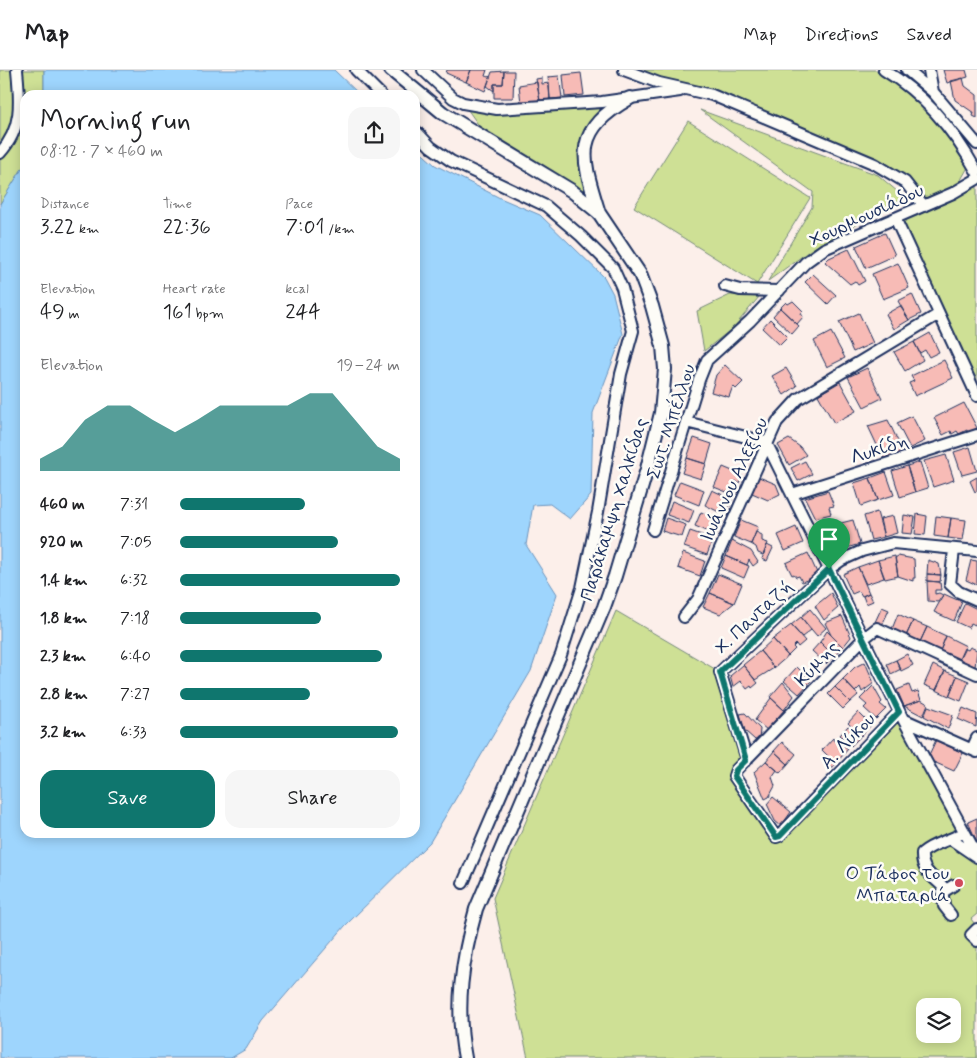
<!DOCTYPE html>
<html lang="en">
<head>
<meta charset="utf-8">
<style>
	body { margin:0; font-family:Mynerve,sans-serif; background:#f6f6f6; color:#202124; height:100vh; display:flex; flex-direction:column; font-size:19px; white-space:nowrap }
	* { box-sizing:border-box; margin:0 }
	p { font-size:16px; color:#757577 }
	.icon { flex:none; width:28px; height:28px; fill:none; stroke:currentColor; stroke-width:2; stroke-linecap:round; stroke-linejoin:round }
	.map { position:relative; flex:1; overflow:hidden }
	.panel { position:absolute; left:20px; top:20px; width:400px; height:748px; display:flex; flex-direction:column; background:#fff; border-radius:15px; box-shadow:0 2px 12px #0003 }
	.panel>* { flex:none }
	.buttons { position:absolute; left:916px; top:928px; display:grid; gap:10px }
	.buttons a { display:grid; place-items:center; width:45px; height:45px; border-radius:10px; background:#fff; box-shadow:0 2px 12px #0003; font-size:25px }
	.pin { position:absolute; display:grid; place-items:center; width:42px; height:42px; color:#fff; margin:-51px -21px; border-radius:50% 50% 50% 0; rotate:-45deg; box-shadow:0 0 5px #0007 }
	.pin .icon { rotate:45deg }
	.round { display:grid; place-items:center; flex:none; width:52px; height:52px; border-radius:15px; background:#f6f6f6 }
	.headline { display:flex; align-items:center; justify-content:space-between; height:85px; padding:0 20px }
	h1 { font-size:28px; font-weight:600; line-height:38px }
	.metrics { display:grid; grid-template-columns:repeat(3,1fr); gap:8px; height:85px; padding:5px 20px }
	.metrics div { display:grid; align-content:center }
	.metrics b { font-size:21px; font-weight:600 }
	.metrics small { font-size:14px; font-weight:400 }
	.metrics p { font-size:14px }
	.chart { height:140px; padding:10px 20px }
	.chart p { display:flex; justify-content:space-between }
	.chart svg { width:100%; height:90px; margin-top:5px; fill:#0f766e; opacity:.7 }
	.cta { display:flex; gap:10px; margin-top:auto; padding:10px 20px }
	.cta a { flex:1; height:58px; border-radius:15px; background:#0f766e; color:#fff; font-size:20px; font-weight:600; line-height:58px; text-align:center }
	.cta a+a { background:#f6f6f6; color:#202124 }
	ul { padding:0 20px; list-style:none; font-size:16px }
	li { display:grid; grid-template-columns:80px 60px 1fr; align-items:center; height:38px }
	li i { height:12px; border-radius:6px; background:#0f766e }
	header { display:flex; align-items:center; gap:30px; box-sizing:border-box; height:70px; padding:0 25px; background:#fff; border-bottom:1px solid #e0e0e0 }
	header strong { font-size:24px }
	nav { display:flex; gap:28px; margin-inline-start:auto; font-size:18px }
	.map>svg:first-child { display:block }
</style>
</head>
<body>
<header>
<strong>Map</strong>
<nav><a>Map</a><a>Directions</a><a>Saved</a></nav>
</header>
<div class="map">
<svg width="977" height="988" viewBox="0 0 977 988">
	<rect width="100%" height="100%" fill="#fcefea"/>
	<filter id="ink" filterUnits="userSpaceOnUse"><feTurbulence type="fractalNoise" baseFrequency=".02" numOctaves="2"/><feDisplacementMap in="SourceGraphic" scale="10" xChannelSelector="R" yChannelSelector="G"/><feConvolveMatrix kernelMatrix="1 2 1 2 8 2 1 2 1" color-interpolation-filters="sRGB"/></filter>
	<g filter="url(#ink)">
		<path fill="#cee095" stroke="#74887a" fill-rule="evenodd" d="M0,0H44V25H25V94L0,134Z
			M624,0H884L908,17L971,92L954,122L977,109V326L895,148L924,136L905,112L712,25Z
			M602,32L610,40L586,76L594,124L585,131L489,70L463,33L477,36Z
			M700,40L878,105L905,128L812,179L768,211L812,137L813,122Z
			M688,51L810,128L757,214L634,137Z
			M730,225L759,227L734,257L704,281L697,241Z
			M616,541L720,602L747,690L736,700L776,767L899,642L977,785V844L971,849L977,857V988H528L493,828ZM925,936H952V964H925Z"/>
		<path fill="#9ed5fd" stroke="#6a93bd" d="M44,0H334L360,25H44Z
			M415,77L435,95L500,128L540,145L604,207L613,224L623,264L593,343L591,425L570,449L550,434L533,435L526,475L557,524L531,601L430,772L345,856L263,951L246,979L231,988H0V134L25,94V762H415Z"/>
		<path fill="#f7bbb6" stroke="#1b2f5e" d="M447,0H471L466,12L446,3Z
			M471,0H487L485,6L490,7L485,21L466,12Z
			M943,0H966L968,7L947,13Z
			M504,1H514L513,28H494V14H503Z
			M504,1L503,14H494V21L487,16L492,2Z
			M581,3L584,25L565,27L563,5Z
			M559,6L562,28L550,29L548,7Z
			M542,8V14L549,13L550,29L540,31L536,9Z
			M963,8L965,16L977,25V48L973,46L974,43L955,30L951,11Z
			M537,12L540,31L521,33L519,15Z
			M885,163L895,185L866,198L856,176Z
			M849,179L865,211L858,215L855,211L850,214L825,192L829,188Z
			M898,193L909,218L883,229L872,204Z
			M813,204L836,225L828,234L805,212Z
			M912,224L921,244L909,250L898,231Z
			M793,231L803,241L801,243L803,247L797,254L780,238L786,232L788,234Z
			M900,236L909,250L894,259L886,244Z
			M780,238L799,256L792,264L773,246Z
			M859,243L873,273L853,282L839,252Z
			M770,249L788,267L780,275L762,258Z
			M831,262L845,288L827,297L814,271Z
			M930,263L939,282L929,287L925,280L920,283L914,272Z
			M914,272L923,290L905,301L894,282Z
			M944,290L953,308L915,326L909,313L914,311L911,306Z
			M725,295L743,312L736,319L733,316L729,327L711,322L716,305Z
			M786,298L797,316L784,325L772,306Z
			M867,298L882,328L864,337L848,307Z
			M840,312L856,341L834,353L818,325Z
			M964,333L977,358L968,363L967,360L959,364L957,361L952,364L951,361L943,365L934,348Z
			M912,346L925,371L910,378L897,353Z
			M888,350L903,382L883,388L868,356Z
			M694,368L712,374L706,394L687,388Z
			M789,369L800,377L806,385L789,395L778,375Z
			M970,377L977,401L962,405L954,382Z
			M946,385L954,410L933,417L924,391Z
			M687,388L706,394L701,409L682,403Z
			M805,391L812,404L798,411L791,398Z
			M920,392L928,418L915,422L907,396Z
			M907,396L915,422L900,427L892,401Z
			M723,397L742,405L739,413L735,411L733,417L737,418L734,425L714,417Z
			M886,402L894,425L878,430L870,408Z
			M759,407L776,414L780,424L768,430L752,423Z
			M977,407V421L975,422L970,411Z
			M870,408L878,430L861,436L854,413Z
			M680,411L704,420L699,435L674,425Z
			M712,420L732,429L725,445L705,435Z
			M828,421L834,436L829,437L831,444L815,448L805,428Z
			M672,431L694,440L689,453L667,445Z
			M701,442L722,451L716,465L695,456Z
			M877,442L884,467L871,470L864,446Z
			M917,444L927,446L925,465L915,464Z
			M904,445L915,447L912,464L902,463Z
			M893,446L897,463L884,467L880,449Z
			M936,446L951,448L948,468L934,466Z
			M666,448L686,455L682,467L662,461Z
			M951,448L966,450L963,470L948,468Z
			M741,450L758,457L751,474L734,467Z
			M853,450L860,474L833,482L821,458Z
			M796,457L803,473L785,481L778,465Z
			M690,461L713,469L707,485L684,477Z
			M756,462L762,465V471L768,473L763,485L758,483L756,477L751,474Z
			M732,471L751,481L758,492L753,496L749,490L747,495L726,486Z
			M767,475L773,478L767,491L762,489Z
			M683,483L705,491L700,506L678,498Z
			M808,483L818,505L802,512L799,506L796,507L794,504L792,505L786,493Z
			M726,486L749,496L744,508L721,498Z
			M895,486L898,506L885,509L878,490Z
			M898,486L914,489L915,508H913V511L898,506L895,488Z
			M878,490L884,508L866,514L858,497Z
			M928,490L939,494L941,505L927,504Z
			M971,490L977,491V515L966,510Z
			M858,497L869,523L862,526L859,521L852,524L843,504Z
			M718,504L742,514L734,533L710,523Z
			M927,504L941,505L940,512L927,511Z
			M927,511L940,512L941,520H935V524L939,523L943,525L938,532L928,531Z
			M710,523L734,533L720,544L703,537Z
			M831,523L838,538L824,550L815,536Z
			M869,523L873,531L866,534L863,526Z
			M944,524L962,532L954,551L934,542Z
			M965,533L977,539V551L975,555L971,553L969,558L956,552Z
			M882,537L889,540L882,555L875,552Z
			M810,539L826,558L817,566L801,547Z
			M898,544L913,551L906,566L892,559Z
			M842,546L851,567L843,577L831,565L825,553Z
			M801,547L811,560L802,567L791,555Z
			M913,551L927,557L920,572L906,566Z
			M791,555L805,571L798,577L796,574L793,577L795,579L788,586L773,569Z
			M927,557L946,566L940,581L920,572Z
			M827,561L843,577L834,586L820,572Z
			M946,566L966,576L959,590L940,581Z
			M773,569L788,586L774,598L760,581Z
			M820,572L834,586L826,594L812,581Z
			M970,577L977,580L975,597L959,589L964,578L968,580Z
			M760,581L774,598L755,610L743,595Z
			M907,584L913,595L901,601L896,590Z
			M896,590L901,599L891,604L887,594Z
			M865,592L874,613L862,622L860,617L855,622L843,609L855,597Z
			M743,595L758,613L752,618L751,616L747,619L741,611L733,617L730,606Z
			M933,595L945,601L936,620L924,615Z
			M797,597L811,611L799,624L784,611Z
			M945,601L957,606L949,626L936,620Z
			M957,606L969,611L961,631L949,626Z
			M843,609L858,625L850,632L835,617Z
			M783,612L794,626L784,640L770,627Z
			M909,615L912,623L918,621L921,630L904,636L897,620Z
			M873,616L882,632L880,634L886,639L876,649L864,638L867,635L860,629Z
			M835,617L850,632L843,639L828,624Z
			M771,628L784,640L767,660L755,650Z
			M921,630L928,634L923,646L904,636Z
			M928,636L953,645L948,659L924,646Z
			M963,638L977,644L976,657L958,649Z
			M858,642L871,655L861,666L848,653Z
			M745,643L760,659L759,670H755L745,661L740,644Z
			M848,656L860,667L851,676L840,665Z
			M833,668L834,671L837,669L848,679L832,698L824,690L828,686L822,680Z
			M936,670L963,683L954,701L927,689Z
			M782,672L796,684L788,694L774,681Z
			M774,681L788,694L780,703L766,691Z
			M766,691L777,700L772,707L775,716L769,727L765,729L754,702Z
			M773,727L791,742L781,756L775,751L767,734Z
			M977,748V772L968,752Z"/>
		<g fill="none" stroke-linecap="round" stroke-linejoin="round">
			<defs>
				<path id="minor" d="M356,0L381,25
					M423,0L453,28L463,33L497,39L602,32L680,21
					M624,0L659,13L712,25L875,94L905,112L924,136
					M884,0C924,24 955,62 977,102
					M907,0L933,22L977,74
					M929,0L933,22
					M415,60L431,77L451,91L546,136L581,166L613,198L622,218L633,261L621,304L598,442L582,518L561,585L463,813
					M0,83C23,58 20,31 17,0
					M895,148L977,326
					M725,216L740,220L779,221
					M686,352L766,372L903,649L977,682
					M792,424L977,365
					M653,460L699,310L707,290L750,251L806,192L824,179L953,123L977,109
					M954,480L950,514L959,522L977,530
					M684,547L698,529L777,352L798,329L939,244
					M899,642L779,766L776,767L734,706L736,700L863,569L877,558L977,604
					M903,649L977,785
					M972,679L977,668
					M747,690L720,602L829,499L842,490L862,481L893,473L977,481
					M952,770L977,787
					M954,815L946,820C935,807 921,803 922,783C934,772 951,771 964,762
					M942,816L944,836L951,845
					M977,859L971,865L977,871"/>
				<path id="major" d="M391,0L443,43L572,121L599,143L640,204L652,236L663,276L665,299L661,343L647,399L615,506L604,537L476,839C462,889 455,937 465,988
					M599,143C582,87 571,62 630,28"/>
			</defs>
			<use href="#minor" stroke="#1b2f5e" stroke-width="14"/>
			<use href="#major" stroke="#1b2f5e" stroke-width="16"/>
			<use href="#minor" stroke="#fdfcf7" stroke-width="10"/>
			<use href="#major" stroke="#fdfcf7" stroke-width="12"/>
		</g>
	</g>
	<g fill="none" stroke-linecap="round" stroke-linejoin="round" filter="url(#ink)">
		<defs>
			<path id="route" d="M829,499L899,642L780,766L776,767L734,706L736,700L746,690L720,602Z"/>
		</defs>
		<use href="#route" stroke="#fff" stroke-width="10"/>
		<use href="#route" stroke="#0f766e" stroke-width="6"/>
	</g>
	<circle fill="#d1495b" stroke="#fdfcf7" stroke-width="2" cx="959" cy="813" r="5"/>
	<g text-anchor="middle" stroke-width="5" stroke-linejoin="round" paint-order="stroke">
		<g font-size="19" fill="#1b2f5e" stroke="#fdfcf7">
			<text transform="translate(866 144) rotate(-25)" y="7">Χουρμουσιάδου</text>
			<text transform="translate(670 351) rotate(-72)" y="7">Σωτ. Μπέλλου</text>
			<text transform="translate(879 378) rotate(-18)" y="7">Λυκίδη</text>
			<text transform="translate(733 409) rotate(-65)" y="7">Ιωάννου Αλεξίου</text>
			<text transform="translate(613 439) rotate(-73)" y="7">Παράκαμψη Χαλκίδας</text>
			<text transform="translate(753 546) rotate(-43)" y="7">Χ. Πανταζή</text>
			<text transform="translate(816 593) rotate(-47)" y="7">Κύμης</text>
			<text transform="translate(847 670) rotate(-46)" y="7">Α. Λύκου</text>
		</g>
		<g font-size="19" fill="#1b2f5e" stroke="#fdfcf7" text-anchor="end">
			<text x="949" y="809">Ο Τάφος του<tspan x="949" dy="22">Μπαταριά</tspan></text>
		</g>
	</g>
</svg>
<div class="buttons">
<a><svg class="icon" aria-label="layers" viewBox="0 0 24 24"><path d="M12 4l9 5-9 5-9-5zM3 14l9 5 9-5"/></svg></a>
</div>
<div class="pin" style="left:829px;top:499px;background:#1e9e55"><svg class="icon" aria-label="arrive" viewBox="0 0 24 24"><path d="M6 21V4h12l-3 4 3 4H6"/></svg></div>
<section class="panel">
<div class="headline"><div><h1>Morning run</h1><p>08:12 · 7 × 460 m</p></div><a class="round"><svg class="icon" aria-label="share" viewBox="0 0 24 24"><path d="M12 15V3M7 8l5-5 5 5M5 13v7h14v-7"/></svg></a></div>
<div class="metrics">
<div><p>Distance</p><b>3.22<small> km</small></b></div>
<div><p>Time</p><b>22:36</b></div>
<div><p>Pace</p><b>7:01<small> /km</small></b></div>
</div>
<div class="metrics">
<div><p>Elevation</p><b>49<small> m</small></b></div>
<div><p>Heart rate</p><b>161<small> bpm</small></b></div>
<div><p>kcal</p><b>244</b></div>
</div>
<div class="chart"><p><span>Elevation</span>19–24 m</p>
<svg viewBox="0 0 160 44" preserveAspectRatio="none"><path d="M0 44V38L10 32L20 19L30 12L40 12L50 19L60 25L70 19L80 12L90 12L100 12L110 12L120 6L130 6L140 19L150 32L160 38V44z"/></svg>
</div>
<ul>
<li><b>460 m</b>7:31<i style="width:57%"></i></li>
<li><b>920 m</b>7:05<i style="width:72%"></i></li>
<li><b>1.4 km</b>6:32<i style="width:100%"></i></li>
<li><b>1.8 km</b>7:18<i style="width:64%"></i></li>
<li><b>2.3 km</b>6:40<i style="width:92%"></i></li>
<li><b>2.8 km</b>7:27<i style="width:59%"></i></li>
<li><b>3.2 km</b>6:33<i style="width:99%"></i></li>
</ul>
<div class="cta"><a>Save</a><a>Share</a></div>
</section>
</div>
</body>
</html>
